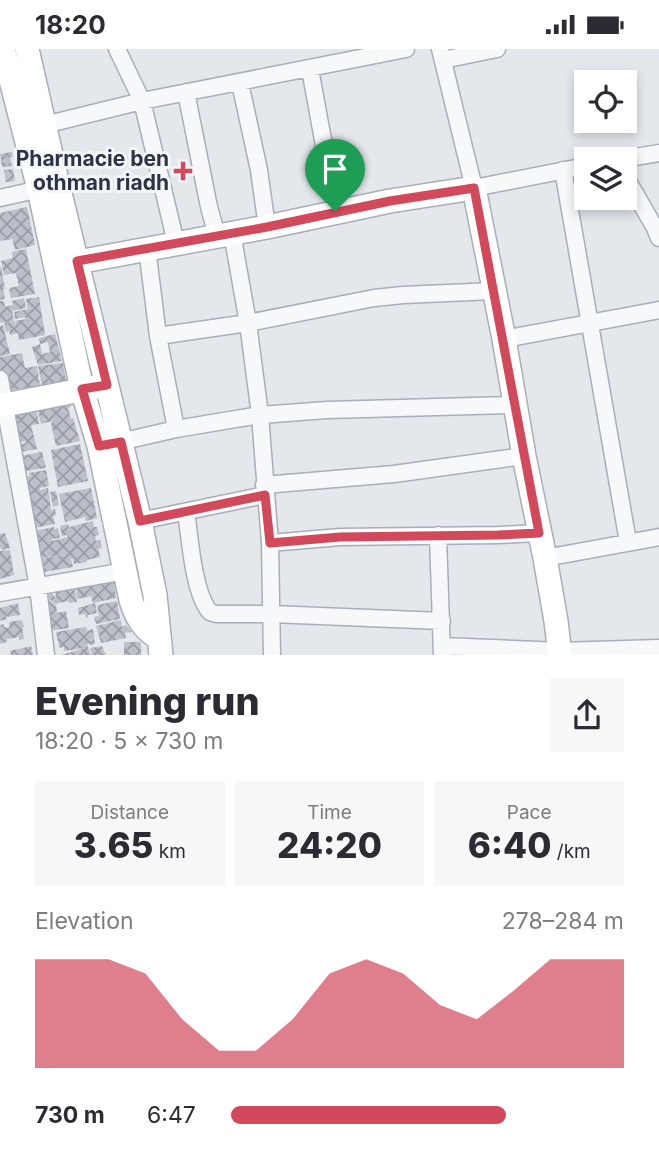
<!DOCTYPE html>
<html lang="en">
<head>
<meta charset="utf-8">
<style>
	body { margin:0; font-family:Inter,sans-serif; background:#f7f7f7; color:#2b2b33; height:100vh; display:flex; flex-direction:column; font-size:26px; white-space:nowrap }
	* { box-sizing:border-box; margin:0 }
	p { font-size:23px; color:#7c7c81 }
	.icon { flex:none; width:38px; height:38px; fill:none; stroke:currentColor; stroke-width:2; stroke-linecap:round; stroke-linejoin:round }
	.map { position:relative; height:606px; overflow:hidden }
	.drawer { display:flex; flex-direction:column; background:#fff; flex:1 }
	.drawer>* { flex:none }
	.tools { position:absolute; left:574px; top:21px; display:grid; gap:14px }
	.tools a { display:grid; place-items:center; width:63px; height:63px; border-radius:0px; background:#fff; box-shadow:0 4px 10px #0003; font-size:35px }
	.pin { position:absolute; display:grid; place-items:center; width:60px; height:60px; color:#fff; margin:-72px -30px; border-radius:50% 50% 50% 0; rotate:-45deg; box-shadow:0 0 7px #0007 }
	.pin .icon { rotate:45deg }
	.round { display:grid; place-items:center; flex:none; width:74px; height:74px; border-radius:0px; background:#f7f7f7 }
	.head { display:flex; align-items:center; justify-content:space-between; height:119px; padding:0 35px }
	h1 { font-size:38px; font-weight:800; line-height:52px }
	.figures { display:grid; grid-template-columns:repeat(3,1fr); gap:10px; height:119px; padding:7px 35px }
	.figures div { display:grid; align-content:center; border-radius:0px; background:#f7f7f7; text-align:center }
	.figures b { font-size:35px; font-weight:800 }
	.figures small { font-size:19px; font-weight:400 }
	.figures p { font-size:19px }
	.chart { height:196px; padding:14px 35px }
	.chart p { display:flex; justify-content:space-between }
	.chart svg { width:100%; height:126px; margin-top:7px; fill:#d1495b; opacity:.7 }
	ul { padding:0 35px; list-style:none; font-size:23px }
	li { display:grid; grid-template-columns:112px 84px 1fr; align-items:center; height:52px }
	li i { height:18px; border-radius:9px; background:#d1495b }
	.status { display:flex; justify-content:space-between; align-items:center; height:49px; padding:0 35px; background:#fff; direction:ltr }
	.status svg { height:19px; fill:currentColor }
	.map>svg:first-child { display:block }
</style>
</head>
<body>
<div class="status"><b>18:20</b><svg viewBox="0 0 49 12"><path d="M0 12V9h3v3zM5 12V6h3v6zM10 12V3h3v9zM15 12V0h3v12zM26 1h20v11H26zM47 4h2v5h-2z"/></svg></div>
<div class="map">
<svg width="659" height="606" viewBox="0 0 659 606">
	<defs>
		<pattern id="building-cross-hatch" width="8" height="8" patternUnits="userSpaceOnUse" patternTransform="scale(1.75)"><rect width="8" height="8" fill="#bbc0ca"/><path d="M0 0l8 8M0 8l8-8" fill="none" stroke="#989da6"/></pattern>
	</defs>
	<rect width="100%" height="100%" fill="#e4e7ec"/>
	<path fill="url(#building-cross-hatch)" d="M12,103L13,108H10L12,117L2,118L0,105Z
		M13,120L15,132L6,133L4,121Z
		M27,158L35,196L15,201L12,190L0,192V164Z
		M26,200L35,245L11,249L9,239L19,237L16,224L4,226L1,212L13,209L12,203Z
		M0,218H1L5,240H3L5,250L0,251Z
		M39,248L45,286L19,291L18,284L10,286L9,282L6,283L4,274L14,272L16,278L15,272L26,270L25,268L15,270L14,263L28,260L26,250Z
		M24,249L26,259L12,262L14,272L0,274V252H4L5,258L13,256L12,252Z
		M3,276L10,305L0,307V277Z
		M55,285L62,312L38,316L32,298L40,295L42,305L50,303L48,293L40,295L39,289Z
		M22,304L25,319L37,317L40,337L4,342L0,323V308Z
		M63,314L66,332L42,337L38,317Z
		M69,350L71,358L68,359L71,370L73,369L80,392L56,397L51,375L52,374V372L41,375L36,354Z
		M36,357L39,375L31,376L37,400L15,404L14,396L26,394L25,392L10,395L14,366Z
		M80,395L88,432L58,438L51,401Z
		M42,403L46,419L18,423L15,408Z
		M46,421L49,437L40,439V441L48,439L51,461L55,460L56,466L53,467L55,475L28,480L19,430L35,426L30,427L29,424Z
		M91,439L97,469L86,472L85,468L65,473L59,445Z
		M56,442L59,456L53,458L50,443Z
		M93,472L94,478H97L99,486L95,487L96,492L100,491L102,499L98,500L100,508L87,511V513L74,515L73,510H71L73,518L37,524L34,511L68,505L35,510L29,483L54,478V480L58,479L60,489L52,490V492L68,488L67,486L62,487L60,477L68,475L69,478Z
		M5,484L10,499L2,501V499L0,500V485Z
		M10,501L14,526L0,530V502Z
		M105,527L114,533L116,549L93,554L91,547L77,550L76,533Z
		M74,534L77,553L69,554L68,552L59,554V553L56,556L46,547L50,542L56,549L55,536Z
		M46,549L56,557L57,564L66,562L69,579L48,582Z
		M117,552L120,570L96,575L94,568L99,567L97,556Z
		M18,554L20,566L8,568L6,566L7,570L0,572V559Z
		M95,554L97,564L88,566V568L86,569L85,565L79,566L78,559Z
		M22,571L24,578H22L24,590L19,591V588L7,590V593L0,595V576L4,575V578L9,579V573Z
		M121,571L122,578L126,576L132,583L125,584L126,589L101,594L96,577Z
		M86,578L87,582L93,580L95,595L90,596L89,594L87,596L91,606H61L85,599L64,602V598L60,599L59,597L56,583Z
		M124,593H141V606H124Z
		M31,597L33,606H11L10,602Z
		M102,597L106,606H92L90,599Z"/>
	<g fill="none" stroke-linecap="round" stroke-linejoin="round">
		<defs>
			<path id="street" d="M117,0L142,52L176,194
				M440,0L474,139L586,117
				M443,11L497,0
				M310,20L336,162
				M240,34L259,121L267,178
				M186,43L209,158L217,187
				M36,78L142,52L406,0
				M623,110L659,104
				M563,121L628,493
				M625,127L655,179L659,189
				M0,149L49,138
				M232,184L248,274L260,366L270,494L272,606
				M147,199L158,287L176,380
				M158,287L248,274L374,249L403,246L494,242
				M504,290L659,261
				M0,330L38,538L46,606
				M111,395L176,380L260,366L327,361L514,356
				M264,436L394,425L524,407
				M186,463C190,489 193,538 207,559C210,564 210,563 216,565H271L442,572
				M140,472L265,446
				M438,486L442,606
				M270,494L340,488L498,486L539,484
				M545,509L659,488
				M0,544L125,522
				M443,597L560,602L659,599"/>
			<path id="secondary" d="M3,0L39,140L82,340L99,397L131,551C136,568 143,579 158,589
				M27,0L58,136L140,472L155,546L161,606
				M56,217L267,178L390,152L474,139L504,290L524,407L545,509L556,572L560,606
				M0,357L96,338"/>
		</defs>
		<use href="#street" stroke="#a9aeb7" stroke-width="19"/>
		<use href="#secondary" stroke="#a9aeb7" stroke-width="26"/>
		<use href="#street" stroke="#f7f8fa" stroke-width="16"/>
		<use href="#secondary" stroke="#fff" stroke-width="23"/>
	</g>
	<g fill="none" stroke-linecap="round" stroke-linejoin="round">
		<defs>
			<path id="route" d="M474,139L539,484L498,486L340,488L270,494L265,446L140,472L121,393L99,397L82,340L107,336L77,212L267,178L390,152Z"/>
		</defs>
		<use href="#route" stroke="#fff" stroke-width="14"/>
		<use href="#route" stroke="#d1495b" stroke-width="9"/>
	</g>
	<path fill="#d1495b" stroke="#f4f6f9" stroke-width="2.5" d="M179.5 111.5h7v7h7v7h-7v7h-7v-7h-7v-7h7z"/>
	<g text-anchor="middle" stroke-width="6" stroke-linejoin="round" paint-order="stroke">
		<g font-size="21" font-weight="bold" fill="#2b3445" stroke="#f4f6f9" text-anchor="end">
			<text x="169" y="117">Pharmacie ben<tspan x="169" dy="24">othman riadh</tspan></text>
		</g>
	</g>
</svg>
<div class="tools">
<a><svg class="icon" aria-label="locate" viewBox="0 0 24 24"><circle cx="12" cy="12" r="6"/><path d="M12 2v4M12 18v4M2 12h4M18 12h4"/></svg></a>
<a><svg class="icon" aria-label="layers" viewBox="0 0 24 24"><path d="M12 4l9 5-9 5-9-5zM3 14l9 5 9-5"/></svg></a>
</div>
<div class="pin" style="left:335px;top:162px;background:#1e9e55"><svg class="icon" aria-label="arrive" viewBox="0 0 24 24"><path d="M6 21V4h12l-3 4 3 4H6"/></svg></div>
</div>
<section class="drawer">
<div class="head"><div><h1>Evening run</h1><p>18:20 · 5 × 730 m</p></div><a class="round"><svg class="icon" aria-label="share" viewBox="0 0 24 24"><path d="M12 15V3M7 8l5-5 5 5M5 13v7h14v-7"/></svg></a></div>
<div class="figures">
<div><p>Distance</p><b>3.65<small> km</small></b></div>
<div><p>Time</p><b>24:20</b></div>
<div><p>Pace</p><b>6:40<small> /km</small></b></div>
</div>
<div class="chart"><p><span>Elevation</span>278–284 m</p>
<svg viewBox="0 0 160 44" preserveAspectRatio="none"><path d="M0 44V6L10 6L20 6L30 11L40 27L50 38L60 38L70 27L80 11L90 6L100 11L110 22L120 27L130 17L140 6L150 6L160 6V44z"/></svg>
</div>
<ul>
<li><b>730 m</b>6:47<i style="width:70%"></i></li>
</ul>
</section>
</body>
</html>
